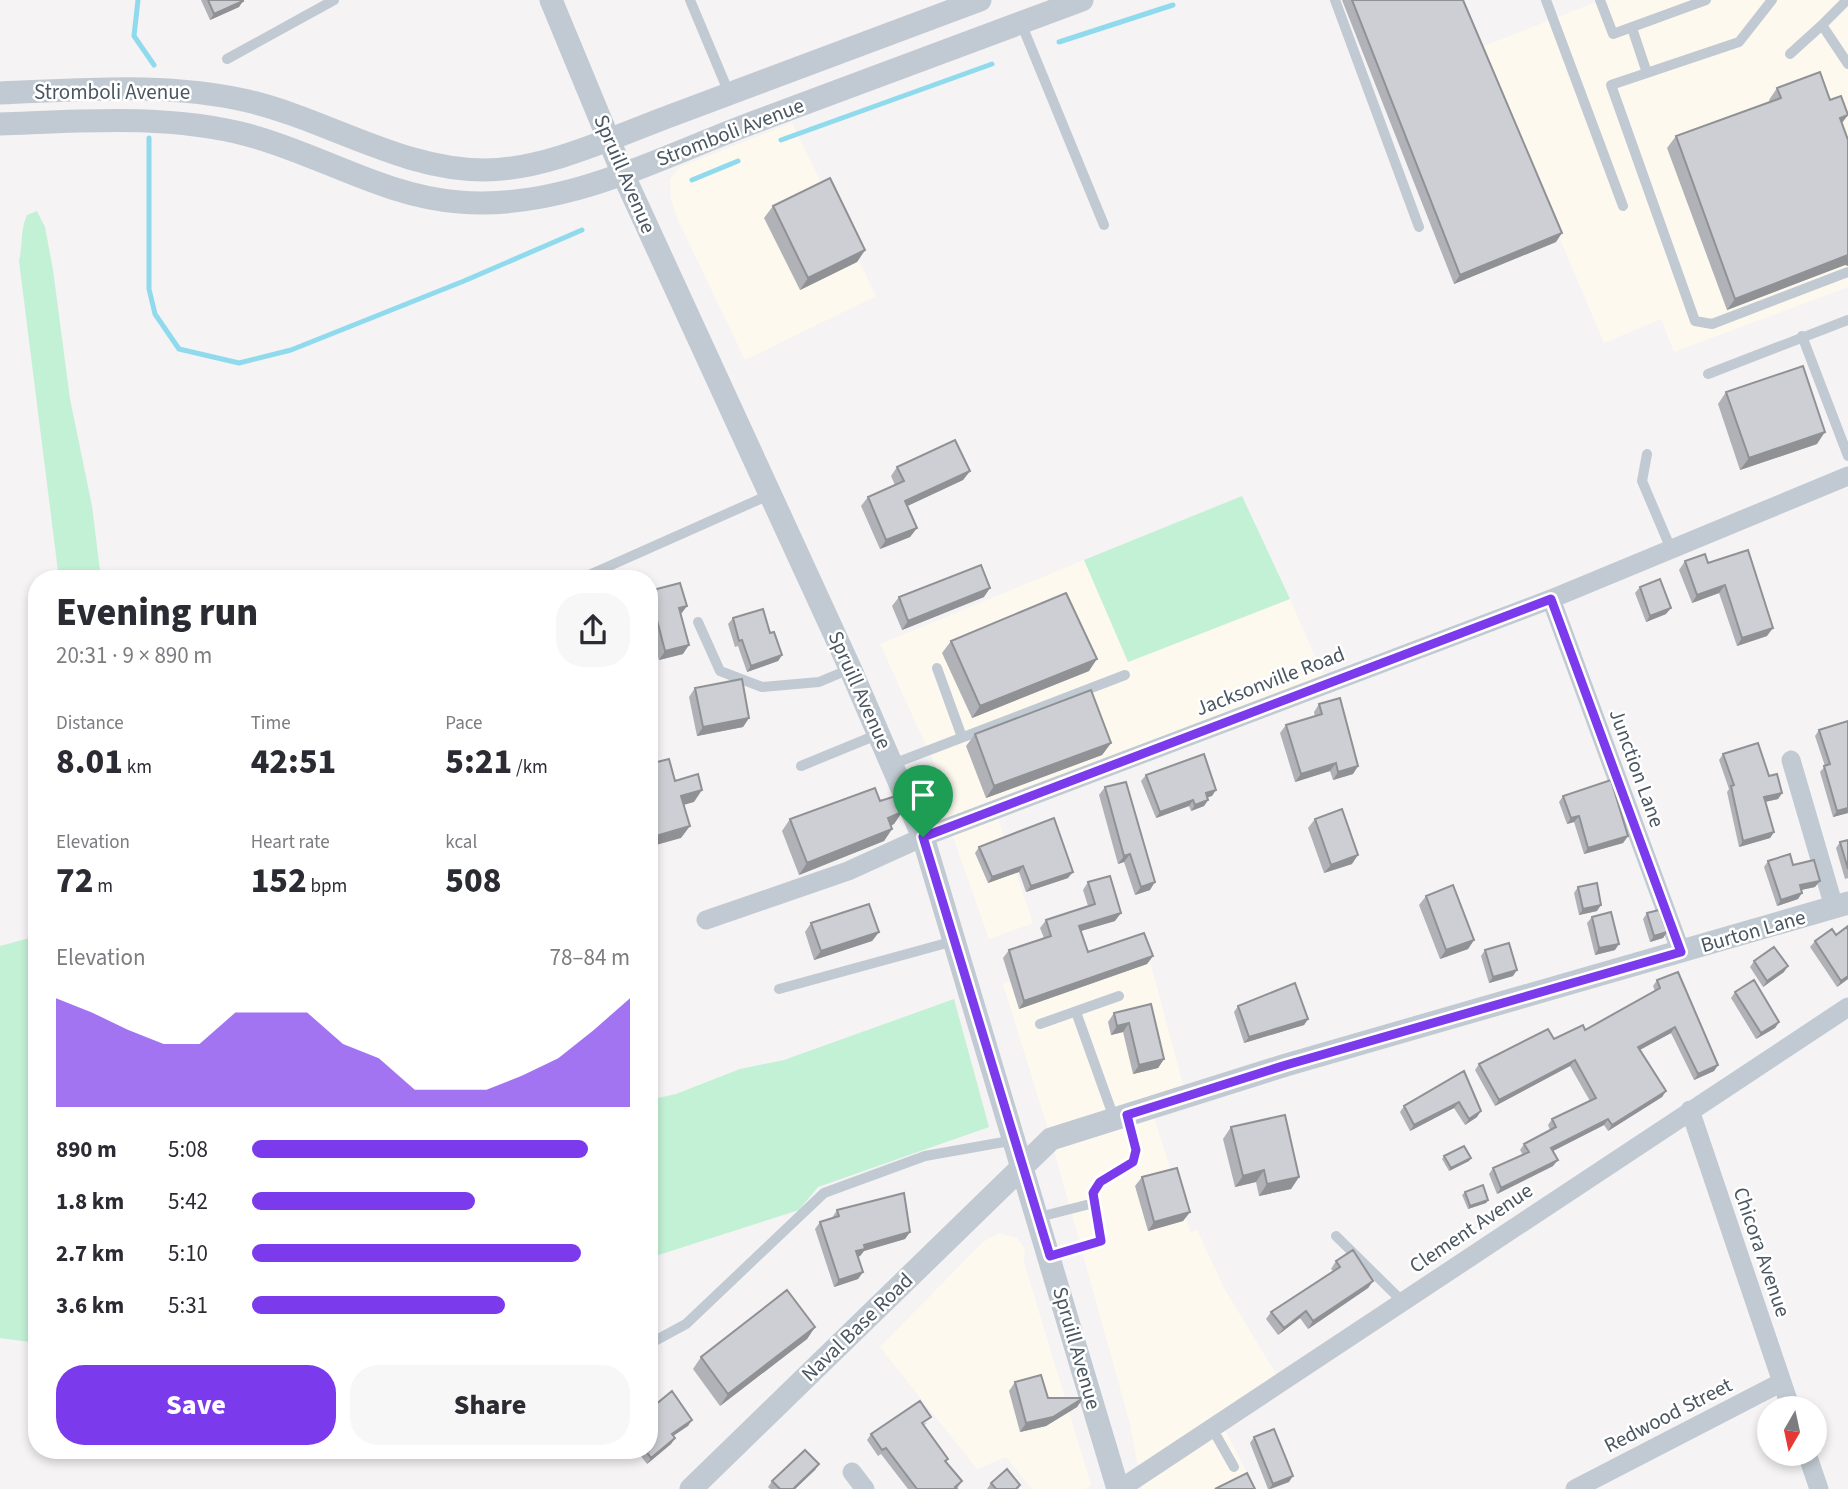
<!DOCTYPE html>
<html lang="en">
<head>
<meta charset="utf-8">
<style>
	body { margin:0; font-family:"Source Sans 3",sans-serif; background:#f7f7f7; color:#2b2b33; height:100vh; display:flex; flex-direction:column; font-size:26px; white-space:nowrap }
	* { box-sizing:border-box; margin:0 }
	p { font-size:23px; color:#7c7c81 }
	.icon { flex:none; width:38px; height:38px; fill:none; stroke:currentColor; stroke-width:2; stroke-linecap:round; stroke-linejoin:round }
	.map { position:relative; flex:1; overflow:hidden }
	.side { position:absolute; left:28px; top:570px; width:630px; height:889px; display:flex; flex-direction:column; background:#fff; border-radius:28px; box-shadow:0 4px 10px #0003 }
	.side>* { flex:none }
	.needle { width:46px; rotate:189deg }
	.tools { position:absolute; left:1757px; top:1396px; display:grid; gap:14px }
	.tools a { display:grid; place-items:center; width:70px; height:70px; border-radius:50%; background:#fff; box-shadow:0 4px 10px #0003; font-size:35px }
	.pin { position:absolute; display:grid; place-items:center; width:60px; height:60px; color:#fff; margin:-72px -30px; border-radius:50% 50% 50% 0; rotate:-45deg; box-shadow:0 0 7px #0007 }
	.pin .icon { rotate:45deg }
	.round { display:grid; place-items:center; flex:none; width:74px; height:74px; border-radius:28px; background:#f7f7f7 }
	.summary { display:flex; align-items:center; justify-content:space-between; height:119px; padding:0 28px }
	h1 { font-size:38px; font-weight:800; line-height:52px }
	.stats { display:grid; grid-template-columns:repeat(3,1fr); gap:10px; height:119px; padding:7px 28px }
	.stats div { display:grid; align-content:center }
	.stats b { font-size:35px; font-weight:800 }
	.stats small { font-size:19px; font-weight:400 }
	.stats p { font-size:19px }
	.chart { height:196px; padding:14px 28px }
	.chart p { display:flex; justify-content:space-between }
	.chart svg { width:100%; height:126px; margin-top:7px; fill:#7c3aed; opacity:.7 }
	.action { display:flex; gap:14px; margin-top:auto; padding:14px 28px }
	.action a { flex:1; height:80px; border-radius:28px; background:#7c3aed; color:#fff; font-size:28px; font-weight:800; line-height:80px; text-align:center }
	.action a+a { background:#f7f7f7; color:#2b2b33 }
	ul { padding:0 28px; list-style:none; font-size:23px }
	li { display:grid; grid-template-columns:112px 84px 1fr; align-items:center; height:52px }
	li i { height:18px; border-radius:9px; background:#7c3aed }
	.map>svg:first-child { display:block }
</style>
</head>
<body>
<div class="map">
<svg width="1848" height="1489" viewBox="0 0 1848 1489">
	<rect width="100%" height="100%" fill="#f5f3f3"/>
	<path fill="#fdf9ef" d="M1601,0H1848V287L1674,352L1661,319L1604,343L1479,48Z
		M792,123L876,296L745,360L677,218L671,199L670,179L680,167Z
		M1084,560L1129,662L1290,599L1327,684L995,810L1033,923L989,939L935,786L939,774L880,644Z
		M1143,935L1186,1096L1151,1108L1190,1232L1197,1230L1224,1288L1281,1382L1221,1422L1255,1489H1142L1130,1424L1051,1139L1003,984Z
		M999,1233L1017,1238L1025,1249L1024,1262L1091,1485L1085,1489H1032L1006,1457L977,1469L880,1347L983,1242Z"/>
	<path fill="#c3f1d5" d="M37,211L45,227L53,270L70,399L92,506L101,579H59L19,261C23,245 20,230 27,215Z
		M1242,496L1290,599L1128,662L1084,560Z
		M37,936V1343L0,1338V946Z
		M954,999L989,1127L818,1187L799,1210L649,1258V1100L676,1094L740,1069L784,1060Z"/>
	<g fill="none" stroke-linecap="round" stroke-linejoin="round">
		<path stroke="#90daee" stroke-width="5" d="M138,0L134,36L154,65
			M1059,42L1173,5
			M149,138V289L155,314L179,349L239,363L291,350L464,281L582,230
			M781,140L992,64
			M692,180L738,161"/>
		<path stroke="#c1cad2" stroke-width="10" d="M690,0L729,93
			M1335,0L1419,227
			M1546,0L1623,206
			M1600,0L1613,34L1706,0
			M1772,0L1739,42L1611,85L1695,321L1712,324L1848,272
			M1021,23L1104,225
			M1822,25L1847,0
			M1632,28L1647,73
			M1790,54L1822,25L1848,64
			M227,59L334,0
			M1802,336L1848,456
			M1708,374L1848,320
			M1647,454L1642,481L1671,549
			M580,579L769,495
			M698,622L720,671L762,687L819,682L850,669
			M937,668L962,737
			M893,764L1125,675
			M801,766L879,734
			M779,989L954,941
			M1076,1012L1114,1118
			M1040,1024L1119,996
			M1094,1203C1091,1180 1116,1174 1133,1162L1136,1150L1127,1115
			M1039,1217L1094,1203L1101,1241L1050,1256
			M1336,1236L1402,1301
			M649,1344L686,1324L824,1193L925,1156L1015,1140
			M1212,1428L1234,1467"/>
		<path stroke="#c1cad2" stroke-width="19" d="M1551,599L1681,952
			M1791,760L1834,907
			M706,920L848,871L923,837L1551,599L1848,476
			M1690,1110L1791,1409
			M1807,1454L1819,1489
			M852,1472L865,1489
			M1120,1489L1848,1007
			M1575,1489L1782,1382"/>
		<path stroke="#c1cad2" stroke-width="23" d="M551,0L623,174L850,668L923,837L1118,1489
			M0,93C83,90 166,82 248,101C328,120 401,170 485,170C547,170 620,134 678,113C778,75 879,38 980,0
			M0,124C84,121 166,114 248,135C320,154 383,196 459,202C562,211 658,158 752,123C862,82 972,41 1082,0
			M691,1489L1051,1139L1286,1065L1848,903"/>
	</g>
	<path fill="#b0b2b7" d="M201,0H243L239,7L210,20Z
		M1342,0H1463L1556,242L1454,284Z
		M1777,88L1830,100L1842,123L1845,265L1727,310L1667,148L1676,136L1770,102L1769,100Z
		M773,206L865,250L857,262L800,290L764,218Z
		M1726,392L1817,444L1740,470L1718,404Z
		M897,467L970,471L963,480L907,506L917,528L910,537L880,549L861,506L868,497L895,485L891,476Z
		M1685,561L1708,563L1767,636L1737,646L1719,593L1692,603L1679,570Z
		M1640,587L1666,614L1646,622L1635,593Z
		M649,591L687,606L681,614L683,654L659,660L649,625Z
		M899,597H984L902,630L892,606Z
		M733,618L770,633L782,655L778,661L747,672L738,646L735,647L728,624Z
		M951,641L1089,671L972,718L942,653Z
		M695,688L749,718L743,727L697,736L689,697Z
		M1319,704L1358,766L1353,774L1333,780L1330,771L1295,782L1280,733L1286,725L1315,717L1314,712Z
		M1848,721V813L1833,817L1820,772L1825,766L1815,736L1819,730Z
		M975,734L1111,743L1102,755L986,798L966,746Z
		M1723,754L1769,776L1782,793L1778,799L1765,802L1774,832L1770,838L1739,847L1727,792L1729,789L1719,760Z
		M1146,775L1212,796L1207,797L1208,800L1204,806L1191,811L1189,806L1156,818L1141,781Z
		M1105,787L1150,890L1135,895L1124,862L1118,864L1099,795Z
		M1563,796L1628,836L1623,843L1584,854L1574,822L1567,824L1559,802Z
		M880,801L902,812L894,824L891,826L892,829L884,841L799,875L782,831L790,819Z
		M1315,819L1352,864L1324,873L1308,828Z
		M1848,840V878L1845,879L1836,848L1840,842Z
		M979,847L1068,878L1026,892L1019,872L988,883L975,853Z
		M1768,861L1793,865L1815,887L1801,890L1798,899L1777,906L1764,867Z
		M1088,882L1115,921L1081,931L1088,952L1153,956L1147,964L1019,1009L1003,958L1009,950L1044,938L1040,928L1046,920L1088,906L1083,890Z
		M1578,887L1597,911L1579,915L1574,893Z
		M1426,896L1474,940L1468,949L1440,959L1419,905Z
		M1647,913L1667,932L1663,938L1650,942L1643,919Z
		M1592,917L1615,950L1595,955L1587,923Z
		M811,923L879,932L872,941L814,960L805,932Z
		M1836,935L1848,979L1837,987L1810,947L1815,941Z
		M1485,950L1513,976L1489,983L1481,956Z
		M1754,961L1784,972L1763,987L1750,967Z
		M1657,980L1718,1065L1714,1071L1694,1080L1671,1033L1640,1050L1666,1091L1662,1097L1608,1131L1604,1125L1553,1151V1166L1497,1194L1489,1174L1493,1168L1523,1155L1520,1150L1524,1144L1550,1130L1548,1125L1552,1119L1590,1101L1570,1066L1495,1106L1475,1070L1479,1064L1585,1030L1655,991L1653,986Z
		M1735,992L1779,1022L1775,1028L1756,1039L1731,998Z
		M1151,1004L1164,1059L1158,1068L1133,1074L1123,1032L1111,1035L1108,1022L1114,1013Z
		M1238,1006L1308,1019L1304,1025L1244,1043L1234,1012Z
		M1464,1071L1477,1117L1465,1125L1454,1108L1410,1131L1400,1112L1404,1106Z
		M1231,1127L1299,1177L1291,1189L1259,1196L1256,1182L1235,1187L1223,1139Z
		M1444,1156L1469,1161L1449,1171L1442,1159Z
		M1142,1177L1190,1212L1183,1221L1148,1231L1135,1186Z
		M1465,1192L1488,1200L1486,1203L1468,1209L1462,1195Z
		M837,1210L910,1232L905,1239L864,1251L860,1256L858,1257L863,1272L858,1279L834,1287L815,1229L820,1222L832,1218Z
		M1336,1261L1373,1281L1368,1288L1308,1329L1300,1318L1278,1335L1266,1319L1271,1312L1333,1271L1331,1269Z
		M815,1327L807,1339L720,1406L693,1369L701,1357Z
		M1015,1382L1048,1398H1083L1077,1407L1046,1426L1020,1432L1009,1391Z
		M927,1423L924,1425L948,1459L946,1462L962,1481L957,1489H908L881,1454L878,1456L867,1440L871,1434Z
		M688,1426L673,1436L675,1438L671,1444L647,1464L637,1451H649Z
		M1254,1437L1289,1482L1271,1489H1268L1250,1443Z
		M819,1464L815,1470L795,1489H770L768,1487L772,1481Z
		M991,1483L1020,1485L1018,1489H987Z"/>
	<path fill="#909195" d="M243,1L239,7L210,20L214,14Z
		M1848,115L1839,127L1840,118Z
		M1562,233L1556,242L1454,284L1460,275Z
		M865,250L857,262L800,290L808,278Z
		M1848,255V266L1845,265L1727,310L1735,299Z
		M1825,432L1817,444L1740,470L1749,458Z
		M970,471L963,480L899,510L905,501Z
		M917,528L910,537L880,549L886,540Z
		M1725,585L1719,593L1692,603L1697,595Z
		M990,588L984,597L902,630L908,621Z
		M687,606L680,615L679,608Z
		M1671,608L1666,614L1646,622L1650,616Z
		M656,616L650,625H649V617Z
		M1773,628L1767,636L1737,646L1742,638Z
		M689,645L683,654L659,660L665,651Z
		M782,655L778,661L747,672L751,666Z
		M1097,659L1089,671L972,718L980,706Z
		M749,718L743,727L697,736L703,727Z
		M1111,743L1102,755L986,798L994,786Z
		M1336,763L1330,771L1295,782L1301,774Z
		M1358,766L1353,774L1333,780L1338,772Z
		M702,790L694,802L673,808L681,796Z
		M1216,790L1212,796L1202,799L1206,793Z
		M1782,793L1778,799L1760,803L1764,797Z
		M1193,800L1189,806L1156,818L1160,812Z
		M1208,800L1204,806L1191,811L1195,805Z
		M1848,808V813L1833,817L1837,811Z
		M902,812L894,824L879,830L888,818Z
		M1579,816L1574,822L1567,824L1571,818Z
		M690,826L681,838L649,847V838Z
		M892,829L884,841L799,875L807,863Z
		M1774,832L1770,838L1739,847L1743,841Z
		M1628,836L1623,843L1584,854L1588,848Z
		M1130,854L1124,862L1118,864L1124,856Z
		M1358,855L1352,864L1324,873L1331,865Z
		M1023,866L1019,872L988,883L992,877Z
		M1073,872L1068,878L1026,892L1031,886Z
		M1820,881L1815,887L1796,891L1800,885Z
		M1155,882L1150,890L1135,895L1141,887Z
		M1802,893L1798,899L1777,906L1781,900Z
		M1601,905L1597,911L1579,915L1583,909Z
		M1121,913L1115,921L1074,933L1079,926Z
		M879,932L872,941L814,960L821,951Z
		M1667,932L1663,938L1650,942L1654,936Z
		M1474,940L1468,949L1440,959L1446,950Z
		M1619,944L1615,950L1595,955L1599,948Z
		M1153,956L1147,964L1019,1009L1024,1001Z
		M1788,966L1784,972L1763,987L1767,981Z
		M1517,970L1513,976L1489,983L1493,977Z
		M1848,976V979L1837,987L1841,981Z
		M1308,1019L1304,1025L1244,1043L1249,1037Z
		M1779,1022L1775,1028L1756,1039L1761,1033Z
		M1129,1023L1123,1032L1111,1035L1117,1026Z
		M1675,1027L1671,1033L1634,1053L1638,1047Z
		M1164,1059L1158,1068L1133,1074L1139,1065Z
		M1575,1060L1570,1066L1495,1106L1499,1100Z
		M1718,1065L1714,1071L1694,1080L1698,1074Z
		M1666,1091L1662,1097L1608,1131L1612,1125Z
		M1459,1102L1454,1108L1410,1131L1414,1125Z
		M1481,1111L1477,1117L1465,1125L1469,1119Z
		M1608,1119L1604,1125L1547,1154L1551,1148Z
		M1471,1158L1469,1161L1449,1171L1451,1168Z
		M1558,1160L1553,1166L1497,1194L1501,1188Z
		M1264,1170L1256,1182L1235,1187L1243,1176Z
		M1299,1177L1291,1189L1259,1196L1267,1184Z
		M1488,1200L1486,1203L1468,1209L1470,1206Z
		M1190,1212L1183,1221L1148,1231L1154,1222Z
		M910,1232L905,1239L864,1251L860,1256L851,1259L856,1251L864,1245Z
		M863,1272L858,1279L834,1287L839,1280Z
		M1373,1281L1368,1288L1308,1329L1313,1321Z
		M1306,1311L1300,1318L1278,1335L1284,1328Z
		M815,1327L807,1339L720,1406L728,1394Z
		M1083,1398L1077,1407L1046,1426L1020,1432L1026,1423Z
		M692,1420L688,1426L667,1440L672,1434Z
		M675,1438L671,1444L647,1464L651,1458Z
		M819,1464L815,1470L795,1489H793Z
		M1293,1476L1289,1482L1269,1489L1273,1484Z"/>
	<path fill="#cdcfd5" stroke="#909195" stroke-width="2" d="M208,0H243V1L214,14Z
		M1352,0H1463L1562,233L1460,275Z
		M1820,72L1830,100L1841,96L1848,115L1840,118L1848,140V255L1735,299L1676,136L1781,98L1777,88Z
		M830,178L865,250L808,278L773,206Z
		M1803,366L1825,432L1749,458L1726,392Z
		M955,440L970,471L905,501L917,528L886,540L868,497L904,481L897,467Z
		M1748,550L1773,628L1742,638L1725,585L1697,595L1685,561L1705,554L1708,563Z
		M981,565L990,588L908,621L899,597Z
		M1660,579L1671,608L1650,616L1640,587Z
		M680,583L687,606L679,608L689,645L665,651L656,616L649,617V591Z
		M1066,593L1097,659L980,706L951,641Z
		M763,609L770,633L774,632L782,655L751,666L742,640L739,641L733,618Z
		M742,679L749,718L703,727L695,688Z
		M1091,690L1111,743L994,786L975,734Z
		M1340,698L1358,766L1338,772L1336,763L1301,774L1286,725L1322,714L1319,704Z
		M1848,721V808L1837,811L1824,766L1830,764L1819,730Z
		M1758,743L1769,776L1777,774L1782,793L1764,797L1774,832L1743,841L1731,786L1734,785L1723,754Z
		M1204,754L1216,790L1206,793L1208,800L1195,805L1193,800L1160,812L1146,775Z
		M669,759L675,781L698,774L702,790L681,796L690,826L649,838V764Z
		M1611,780L1628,836L1588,848L1579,816L1571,818L1563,796Z
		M1126,782L1155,882L1141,887L1130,854L1124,856L1105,787Z
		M875,788L880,801L896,796L902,812L888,818L892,829L807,863L790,819Z
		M1342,809L1358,855L1331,865L1315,819Z
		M1054,818L1073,872L1031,886L1023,866L992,877L979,847Z
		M1848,840V869L1840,842Z
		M1790,854L1793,865L1814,860L1820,881L1800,885L1802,893L1781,900L1768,861Z
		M1110,876L1121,913L1079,926L1088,952L1144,933L1153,956L1024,1001L1009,950L1051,936L1046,920L1095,904L1088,882Z
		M1597,883L1601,905L1583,909L1578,887Z
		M1453,885L1474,940L1446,950L1426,896Z
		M869,904L879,932L821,951L811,923Z
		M1659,910L1667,932L1654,936L1647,913Z
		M1611,912L1619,944L1599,948L1592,917Z
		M1848,926V976L1841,981L1815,941L1832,929L1836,935Z
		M1509,943L1517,970L1493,977L1485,950Z
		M1774,947L1788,966L1767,981L1754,961Z
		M1678,972L1718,1065L1698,1074L1675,1027L1638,1047L1666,1091L1612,1125L1608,1119L1551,1148L1558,1160L1501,1188L1493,1168L1529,1152L1524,1144L1556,1127L1552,1119L1596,1098L1575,1060L1499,1100L1479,1064L1548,1029L1554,1039L1583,1025L1585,1030L1660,988L1657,980Z
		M1754,980L1779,1022L1761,1033L1735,992Z
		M1295,983L1308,1019L1249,1037L1238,1006Z
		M1151,1004L1164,1059L1139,1065L1129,1023L1117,1026L1114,1013Z
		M1464,1071L1481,1111L1469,1119L1459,1102L1414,1125L1404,1106Z
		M1285,1115L1299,1177L1267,1184L1264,1170L1243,1176L1231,1127Z
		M1464,1146L1471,1158L1451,1168L1444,1156Z
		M1177,1168L1190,1212L1154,1222L1142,1177Z
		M1483,1185L1488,1200L1470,1206L1465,1192Z
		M904,1193L910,1232L864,1245L865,1249L856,1251L863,1272L839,1280L820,1222L839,1216L837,1210Z
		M1353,1250L1373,1281L1313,1321L1306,1311L1284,1328L1271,1312L1340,1267L1336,1261Z
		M787,1290L815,1327L728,1394L701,1357Z
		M1041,1375L1048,1398H1083L1053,1417L1026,1423L1015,1382Z
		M672,1391L692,1420L672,1434L675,1438L651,1458L646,1451H649V1410Z
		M920,1401L931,1417L922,1423L948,1459L945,1461L962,1481L955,1487L957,1489H917L886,1448L882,1450L871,1434Z
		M1274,1429L1293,1476L1273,1484L1254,1437Z
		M805,1450L819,1464L793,1489H780L772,1481Z
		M1007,1469L1020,1485L1016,1489H996L991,1483Z
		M1247,1473L1255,1489H1215Z"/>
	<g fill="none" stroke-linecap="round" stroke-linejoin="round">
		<defs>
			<path id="route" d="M1551,599L1681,952L1286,1065L1127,1115L1136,1150L1133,1162L1100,1182L1093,1193L1101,1241L1050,1256L923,837Z"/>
		</defs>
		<use href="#route" stroke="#fff" stroke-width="14"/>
		<use href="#route" stroke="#7c3aed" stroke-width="9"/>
	</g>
	<g text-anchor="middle" stroke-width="5" stroke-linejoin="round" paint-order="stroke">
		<g font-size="21" fill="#4a5661" stroke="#fff">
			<text x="112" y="99">Stromboli Avenue</text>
			<text transform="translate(730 132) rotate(-21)" y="7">Stromboli Avenue</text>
			<text transform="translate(625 174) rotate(67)" y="7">Spruill Avenue</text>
			<text transform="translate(1270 681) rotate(-21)" y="7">Jacksonville Road</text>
			<text transform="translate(860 690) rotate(66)" y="7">Spruill Avenue</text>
			<text transform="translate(1637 768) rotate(70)" y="7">Junction Lane</text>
			<text transform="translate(1753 931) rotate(-16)" y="7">Burton Lane</text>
			<text transform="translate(1471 1228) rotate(-34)" y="7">Clement Avenue</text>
			<text transform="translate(1762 1252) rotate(71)" y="7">Chicora Avenue</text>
			<text transform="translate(857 1327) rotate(-44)" y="7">Naval Base Road</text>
			<text transform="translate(1077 1348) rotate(74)" y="7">Spruill Avenue</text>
			<text transform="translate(1668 1415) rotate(-27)" y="7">Redwood Street</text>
		</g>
	</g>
</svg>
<div class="tools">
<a><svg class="needle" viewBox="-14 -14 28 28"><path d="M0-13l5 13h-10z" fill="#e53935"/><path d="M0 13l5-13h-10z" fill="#7c7c81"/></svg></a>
</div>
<div class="pin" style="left:923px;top:837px;background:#1e9e55"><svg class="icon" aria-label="arrive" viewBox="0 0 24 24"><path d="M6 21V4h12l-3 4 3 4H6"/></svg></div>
<section class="side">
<div class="summary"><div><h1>Evening run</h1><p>20:31 · 9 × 890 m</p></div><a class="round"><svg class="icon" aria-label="share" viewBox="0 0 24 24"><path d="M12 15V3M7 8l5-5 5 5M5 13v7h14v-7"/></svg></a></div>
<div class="stats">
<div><p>Distance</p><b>8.01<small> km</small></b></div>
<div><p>Time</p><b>42:51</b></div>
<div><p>Pace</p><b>5:21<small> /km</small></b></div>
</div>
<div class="stats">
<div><p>Elevation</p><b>72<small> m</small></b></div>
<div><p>Heart rate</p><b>152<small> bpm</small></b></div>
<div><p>kcal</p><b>508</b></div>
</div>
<div class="chart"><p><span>Elevation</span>78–84 m</p>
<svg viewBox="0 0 160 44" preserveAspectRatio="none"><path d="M0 44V6L10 11L20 17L30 22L40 22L50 11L60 11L70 11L80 22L90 27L100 38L110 38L120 38L130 33L140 27L150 17L160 6V44z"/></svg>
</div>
<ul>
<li><b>890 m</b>5:08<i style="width:89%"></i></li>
<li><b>1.8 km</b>5:42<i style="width:59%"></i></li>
<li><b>2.7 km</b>5:10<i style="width:87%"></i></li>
<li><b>3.6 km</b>5:31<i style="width:67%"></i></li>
</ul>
<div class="action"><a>Save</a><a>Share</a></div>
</section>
</div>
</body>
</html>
